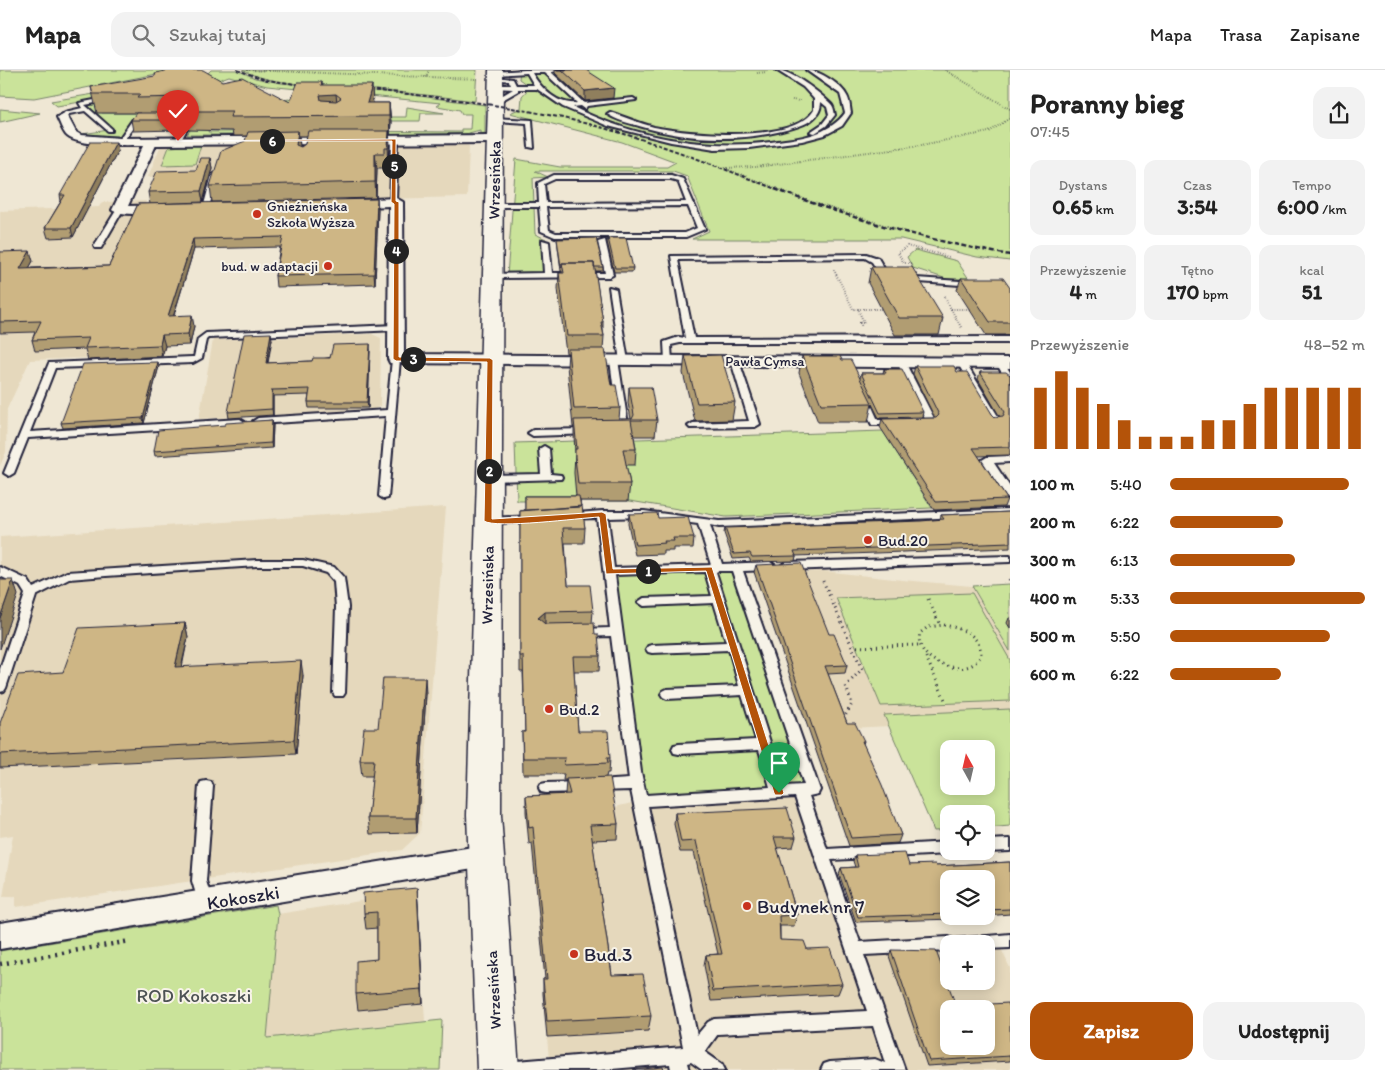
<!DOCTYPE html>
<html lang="pl">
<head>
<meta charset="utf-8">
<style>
	body { margin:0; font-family:Itim,sans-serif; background:#f2f2f2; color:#222; height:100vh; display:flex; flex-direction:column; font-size:19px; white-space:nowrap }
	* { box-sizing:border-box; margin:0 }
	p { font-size:16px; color:#767676 }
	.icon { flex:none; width:28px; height:28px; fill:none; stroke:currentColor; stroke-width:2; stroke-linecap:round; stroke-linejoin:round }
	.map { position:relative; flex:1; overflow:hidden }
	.drawer { display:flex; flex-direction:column; background:#fff; width:375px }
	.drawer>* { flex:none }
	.needle { width:32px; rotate:352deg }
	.buttons { position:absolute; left:940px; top:670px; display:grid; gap:10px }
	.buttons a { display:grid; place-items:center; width:55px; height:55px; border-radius:10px; background:#fff; box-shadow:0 2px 12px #0003; font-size:25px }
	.pin { position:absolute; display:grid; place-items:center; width:42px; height:42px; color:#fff; margin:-51px -21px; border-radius:50% 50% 50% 0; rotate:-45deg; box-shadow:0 0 5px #0007 }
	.pin .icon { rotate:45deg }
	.km { position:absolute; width:25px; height:25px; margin:-12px; border-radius:50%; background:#222; color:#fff; font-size:14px; line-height:25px; text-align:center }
	.round { display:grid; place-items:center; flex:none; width:52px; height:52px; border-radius:15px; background:#f2f2f2 }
	.head { display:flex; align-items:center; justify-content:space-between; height:85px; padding:0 20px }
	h1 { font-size:28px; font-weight:700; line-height:38px }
	.figures { display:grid; grid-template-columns:repeat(3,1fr); gap:8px; height:85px; padding:5px 20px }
	.figures div { display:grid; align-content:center; border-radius:12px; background:#f2f2f2; text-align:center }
	.figures b { font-size:21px; font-weight:700 }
	.figures small { font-size:14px; font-weight:400 }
	.figures p { font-size:14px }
	.chart { height:140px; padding:10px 20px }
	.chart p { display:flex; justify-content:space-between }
	.chart svg { width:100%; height:90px; margin-top:5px; stroke:#b45309; stroke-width:6 }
	.primary-button { display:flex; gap:10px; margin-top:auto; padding:10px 20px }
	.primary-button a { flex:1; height:58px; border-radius:15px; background:#b45309; color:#fff; font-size:20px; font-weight:700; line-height:58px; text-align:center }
	.primary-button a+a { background:#f2f2f2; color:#222 }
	ul { padding:0 20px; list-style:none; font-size:16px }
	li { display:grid; grid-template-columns:80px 60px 1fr; align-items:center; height:38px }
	li i { height:12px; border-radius:6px; background:#b45309 }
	header { display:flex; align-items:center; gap:30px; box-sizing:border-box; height:70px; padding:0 25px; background:#fff; border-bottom:1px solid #e0e0e0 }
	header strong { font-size:24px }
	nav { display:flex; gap:28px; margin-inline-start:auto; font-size:18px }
	.search { width:350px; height:45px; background:#f2f2f2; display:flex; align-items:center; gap:12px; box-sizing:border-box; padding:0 18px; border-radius:15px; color:#767676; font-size:19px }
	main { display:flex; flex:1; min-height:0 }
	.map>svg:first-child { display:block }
</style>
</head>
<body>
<header>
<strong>Mapa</strong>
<div class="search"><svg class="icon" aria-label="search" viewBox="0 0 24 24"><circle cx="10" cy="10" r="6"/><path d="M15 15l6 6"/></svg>Szukaj tutaj</div>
<nav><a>Mapa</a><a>Trasa</a><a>Zapisane</a></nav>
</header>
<main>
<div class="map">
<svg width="1010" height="1000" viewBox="0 0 1010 1000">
	<rect width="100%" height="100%" fill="#efe7d4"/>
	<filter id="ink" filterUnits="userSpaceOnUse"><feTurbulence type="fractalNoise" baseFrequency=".02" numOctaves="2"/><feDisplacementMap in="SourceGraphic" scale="10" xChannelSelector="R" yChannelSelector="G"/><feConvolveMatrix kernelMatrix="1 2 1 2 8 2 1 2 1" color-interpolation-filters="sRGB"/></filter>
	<g filter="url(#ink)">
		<path fill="#e5d8bc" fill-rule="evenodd" d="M170,74H466L469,76L467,127L379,129L375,214L276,217L283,177L192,180L164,285L30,290L7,339L6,382L0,396V141L99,137L102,132L146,131L144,136L188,135L198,106L148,107L160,77Z
			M372,264L381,268L380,336L373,340L199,349L213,270Z
			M446,437L420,763L402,780L16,837V826L3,827L13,765L0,767V467Z
			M824,501L902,510L972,516L1010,581V639L885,645L890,656L809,660L755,504Z
			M800,721L856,879L949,874V911H986V874L998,872L1010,898V1000H550L543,924H546L532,773L611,738L640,731ZM949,939H986V976H949Z
			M417,822L425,951L267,968L278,844Z"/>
		<path fill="#cae39a" stroke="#76826a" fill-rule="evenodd" d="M0,0H177L34,28L0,26Z
			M211,0H237L255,8L281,13L398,23L485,35V63L480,65V60L465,64L332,65L342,32L371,33L339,61L461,62V59H470L471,44H462L460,40L437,36L441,33L267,16L229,6L210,13L251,24L284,28L283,30L289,29L293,25L330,29L319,65H187L197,47H133L120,66L82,64L109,60L80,36L82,35L113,30L102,43H203L151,20L57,36L51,31L205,6ZM217,44L289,52L316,61L208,62Z
			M242,0H477L475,31C438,26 401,22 364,19C330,16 271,16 242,0Z
			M520,0H1010V191L977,187L901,169H692L709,161L687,106L673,101H535L548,107L533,108L535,164L546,169L548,206H507L516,89L560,97H667L676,92L622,72L510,43L521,38L522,26L530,17L519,9Z
			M407,37L444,43H421L420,51H370L384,47H406Z
			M0,39L40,43L0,52Z
			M201,75L195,94L162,95L169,77Z
			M915,180L957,191L969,209H947L913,198L907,187Z
			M883,361L932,438L726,447L630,431H517L515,373Z
			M736,497L813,720L640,731L609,502Z
			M1010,514V581L972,516Z
			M972,523L1010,590V631L881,636L836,528Z
			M1010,639V756L986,758V744H949V760L934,761L884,645ZM949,679H986V716H949Z
			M276,835L278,844L267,968L442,950L440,1000H0V881Z"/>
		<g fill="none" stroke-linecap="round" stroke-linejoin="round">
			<defs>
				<path id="service" d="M525,0H573L551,2L584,33L633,28L636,30L587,36L585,39L581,36L573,37C637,69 714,82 785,70C808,67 831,62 845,43L840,24L806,0C819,0 842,15 847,26C850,31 850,38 851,43L842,56L825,65L802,71L749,78L715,79L671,72L608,56L563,37L537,19H518V21L497,33H493V31L513,19L494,18L496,15H511L509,11L496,9V7L513,9L516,15H534L527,3L496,5L494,2ZM532,3H545L577,33C558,35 542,20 532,3Z
					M776,0C791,0 820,23 831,34C834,37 834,41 835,45L826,56L815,63L810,62L822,54L829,45L827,37L821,32C821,52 798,57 782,61C735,72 685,70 639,56C628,53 616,50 607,44L610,42C625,47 639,53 654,57C688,64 794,74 814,40V29L803,17Z
					M109,27L111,30L85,35L112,59V61H108L85,41L69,44L63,49L60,47L65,42L82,38L79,33Z
					M144,48L146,49V51L137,52L122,73H118L117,72L133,49Z
					M168,48H189L192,50L180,72L175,71L185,52L166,51V49Z
					M493,48L532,50L534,78L529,77L527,53L495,51L492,49Z
					M395,68L398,70L396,132L393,134L390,132L392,70Z
					M215,103L218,105L209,137L203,138L212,105Z
					M554,105H671L683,109L705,159L686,167H555L541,161L539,137H493L490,135L493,133H539L538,113ZM555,109H671L678,111L686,132L546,133L544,114ZM688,136L697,158L685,163H556L549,160L546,137Z
					M117,139L123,140L101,178H95L94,176Z
					M542,170L549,172L552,203H605L598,172L605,170L613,205L609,207L492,208L488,206L492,204L544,203Z
					M866,184L878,188L888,205H892V209H883L872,192L865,188L678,190L694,268L1010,267V273H680L671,275L672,293H666L665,291L664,272L679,267L685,268L671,186Z
					M902,207L974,212L978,214L974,216L905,211L901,209Z
					M609,217L616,219L628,291L624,294L620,291Z
					M396,255L400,258L399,260L208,268L206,270L202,288L193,293L55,298L30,362L240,349L245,352L240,355L28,368L14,403L9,406L4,403L49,293L192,287H194L198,269L206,263Z
					M396,286L400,289L388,428L384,429L379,426L386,346L258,354L253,351L258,348L387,340L392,289Z
					M614,287L618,290L629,361L624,364L619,361L610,290Z
					M735,288L739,291L760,354L755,357L690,358L688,356L693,353L749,351L731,291Z
					M901,289L905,292L936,352L934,354L921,355L916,352L918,350L925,349L897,292Z
					M961,289L965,292L1001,351L999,353H993L991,351L957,292Z
					M1000,290L1003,291L1010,302V312L1007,311L996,293Z
					M864,327L869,330L878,350H895L900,353L898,355H872L859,330Z
					M588,359L593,362L591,364L533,366L528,363L533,360Z
					M544,376L549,379L551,404L561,405L562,407L561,409L489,411L484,408L489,405L541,404L539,379Z
					M1010,386V392L994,393L1010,417V428L1006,427L982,390L987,387Z
					M1010,439V445L719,457L710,455L722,494L770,492L776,496L770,500L743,501L820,720L818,724L809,726L827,779L949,772V781H955L949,784L831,790L860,872L949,867L954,869L1010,864V878L986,879V874H949V881L864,885L905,1000H821L824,994L830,992L875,989L885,993L873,956L718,964L705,982L722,994L725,1000H702L691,992L687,993L689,1000H671L670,994L600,1000H496L499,994L505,992L683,977L631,720L598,721L593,720L591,716L593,712L598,711L629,709L611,566L581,567L575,563L581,559L610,558L597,448L569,449L564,446L565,444L602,441H644L719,451ZM644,447L698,454L711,495L614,498L608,448ZM718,501H732L804,715L784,716L716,502ZM705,502L712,526L644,528L638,532L644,536L714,533L726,572L652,575L648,576L646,579L648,582L652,583L729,580L739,616L667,619L663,621L661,624L663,627L667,629L742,625L756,670L679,674L674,675L672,679L674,683L679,684L759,680L770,717L646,725L641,702L615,505ZM795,727L867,941L714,949L708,952L697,965L648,736Z
					M533,446L538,449L537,451L488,454L483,451L488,448Z
					M1010,486V492L786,500L780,496L786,492Z
					M257,490H303L334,497L344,508L348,537L345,623L343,626H335L333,623L336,537L334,512L326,503L303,496H257L106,506L69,509L36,526L6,618L4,621L0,622V599L25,524L20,516L0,506V497L28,510L33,518L67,502Z
					M206,711L211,712L213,716L206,811L213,833L210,838L205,839L200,838L192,811L199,716L201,712Z
					M580,712L585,713L587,717L585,721L580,722L546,723L541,722L539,718L541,714L546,713Z
					M1010,769V781L986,782L984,781H986V770Z"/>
				<path id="minor" d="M63,44L67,45L76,62L81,65L120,68L494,65L500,69L494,73L156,75L128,136L163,135L170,139C164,145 118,146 112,140L144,75C129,75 76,77 66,65C62,60 60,53 57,47Z
					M396,128L403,132L404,284L1010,288V298L390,293L388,289L389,136L349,138L342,134L349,130Z
					M485,775L495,778L499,786L495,794L485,797L0,879V853Z"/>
				<path id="tertiary" d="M489,0H503L501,745L519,1000H477L467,745Z"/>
			</defs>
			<use href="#service" stroke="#22223b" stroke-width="4"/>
			<use href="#minor" stroke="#22223b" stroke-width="4"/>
			<use href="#tertiary" stroke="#22223b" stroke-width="3"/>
			<path stroke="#22223b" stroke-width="2" stroke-dasharray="0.5 2" stroke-linecap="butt" d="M247,0L477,9
				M945,0L1010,39
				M757,3L767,2
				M426,7L429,0
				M792,30L800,31
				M706,91L817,134L903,161
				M725,98L756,97L921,75L989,62L1010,48
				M911,193H904L898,183L907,176L949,187
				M834,200L853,239H858L864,253H860L862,257
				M944,226L951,239H970
				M858,239H881
				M951,239L961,257"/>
			<path stroke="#22223b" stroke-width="3" stroke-dasharray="1 4" stroke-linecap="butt" d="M1009,509L1010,511
				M823,511L862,599L846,616L852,634L845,646H841
				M928,529L940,555
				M944,555C960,558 980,564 981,584C973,612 912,593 920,563L928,557Z
				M852,577L918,575
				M926,587L946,632"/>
			<path stroke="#22223b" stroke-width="4.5" stroke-dasharray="2 5" stroke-linecap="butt" d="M0,894L130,871"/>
			<use href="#service" fill="#f7f3e8" fill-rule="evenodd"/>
			<use href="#minor" fill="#f7f3e8" fill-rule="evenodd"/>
			<use href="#tertiary" fill="#f7f3e8" fill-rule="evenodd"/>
			<path stroke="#22223b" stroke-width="2" stroke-dasharray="4 2" stroke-linecap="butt" d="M237,0L267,10L310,16
				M357,19C444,27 530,37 614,61C670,77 724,99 778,120"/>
			<path stroke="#22223b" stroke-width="2.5" stroke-dasharray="5 2.5" stroke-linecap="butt" d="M775,119C851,149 929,171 1010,185"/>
		</g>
		<path fill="#b19d72" stroke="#22223b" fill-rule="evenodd" d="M555,0H586L613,28L585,31L555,3Z
			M222,11L290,32L323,15L373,33H389L391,52L390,65H389V93H386V98H377L376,128L212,132L210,116L245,71L247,66H233L232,61L188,60L186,46H181L182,54L178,60L133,61L131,50L140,43H97L91,17ZM299,66H307L305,74L301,77H300Z
			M118,80L73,167L48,168L45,158L61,131L60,125Z
			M210,88L212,98L203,132L150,134L148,122L196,100Z
			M138,134L378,139L375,214L276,217L275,206L280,177L194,179L174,245L194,256L190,275L165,276L162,286L88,290L85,279L35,281L32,270L35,262L0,263V182L33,191L29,198L109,196Z
			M608,168L633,198L632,202H614L607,172Z
			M557,169L603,197V201H595L603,252V260L604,266L603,279L611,315L620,338L619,349H631L628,333L629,317L657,350L655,366H634L636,379L635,395H626L630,414L628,431H580L585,458L584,473H565L568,515L593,541L592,553L600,586L599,601H574L578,661L610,688L609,703H607L606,707L618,754L617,769L592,770L612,905L651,946L648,961L547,967L543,924V909H545L532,773L529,774L526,742V726L565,724L566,710H563L564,704H523L522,662H525L523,602H520V441L525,440V426H576L574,403L575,382L574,366V357H573L567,296L568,283H566L558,219L559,203H562V201H561Z
			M871,197L943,248L939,265H895L868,213Z
			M961,208L1010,218V265H986L957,220Z
			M272,269L268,293L312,291L370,279L368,338H309L308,332L309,325L273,326V345L229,348L228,342Z
			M685,286L735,332L732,350L695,351L683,303Z
			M802,286L842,290L860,308L861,303H883L884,299L923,342L922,347L879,348L872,334L868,352H818L799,303Z
			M159,296L144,353L63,358L61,353Z
			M915,296L957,302L992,344L995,347H1000L978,309L980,302L1010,305V385L978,386L1007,429L1004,437L934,440L880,357L882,349L935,348L913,304Z
			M272,350L273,355L272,378L155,386L154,381L225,355Z
			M1010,442V478L796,486L795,491L751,492L749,488L733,489L724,463L725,458L921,451L940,449L941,445Z
			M629,444L658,448L694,468L693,478H673V481H664V484L635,485L628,454Z
			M756,495L829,564L847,595L845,603L828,604L847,653L864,671L863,674L901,765L898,773L849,776L754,502Z
			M1009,548H1010V558L1007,553Z
			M185,553L188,567L182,597L303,605L296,684L0,698V653L63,602Z
			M426,624L417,763L370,764L368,748L373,706H362L360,690L378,658Z
			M675,743L796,767L793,777L777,778L797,845L794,856H780V870L807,879L842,914L838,924L711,931L704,895L706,885L718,884L694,782H680L674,754Z
			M855,785L909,795L936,796L1010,792V844L986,846V809H949V846H974L955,847L954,849L856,852L839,804L841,798L855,797L853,791Z
			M417,818L423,934L358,940L356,924L377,889V858L366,859L364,843Z
			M891,880L956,936L1010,938V991L927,996L889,886Z"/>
		<path fill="#907f5d" stroke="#22223b" d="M322,12L323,24H336L338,42L322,43L320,25L321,15Z
			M372,15L373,34L367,33Z
			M614,18L613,28L585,31V21Z
			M389,33L391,52L390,65L389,46Z
			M180,43L182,54L178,60L177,50Z
			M298,61L300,76L297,90L296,75Z
			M389,61L390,75L389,93L388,78Z
			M116,72L118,80L73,167L71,158Z
			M375,83L377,98L376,128L375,112Z
			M210,88L212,98L203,132L201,121Z
			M377,129L378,139L375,214L374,204Z
			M193,169L194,179L170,257L168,246Z
			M30,181L33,191L23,209L20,199Z
			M192,245L194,256L190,275L188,264Z
			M271,263L272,269L266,299V293Z
			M162,265L165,276L162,286L160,275Z
			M370,274V279L368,338L367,332Z
			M158,292L159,296L144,353L143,348Z
			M272,320L273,326V345L272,339Z
			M272,350L273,355L272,378L271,373Z
			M13,510L18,525L0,579V548Z
			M545,542V557L538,548Z
			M185,553L188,567L178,611L175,597Z
			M301,591L303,605L296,684L294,670Z
			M425,608L426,624L417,763L416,748Z
			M417,818L418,834L423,934L422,919Z"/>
		<path fill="#ceb685" stroke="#22223b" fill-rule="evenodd" d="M169,0H203L222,11L242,7L290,32L298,12H322L321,15H372L367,33H389V46L230,47L232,41H185L191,31L186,27L137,28L140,24H93L91,17L155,6L156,3ZM336,24L341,28L336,31L321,30L320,25Z
			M562,0H586L614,18L585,21Z
			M136,43H180L177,50H131Z
			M298,61L296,75L301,77L305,74L308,61H389L388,78H385V83H375V112L210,116L221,81L245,71L248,62Z
			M90,72H116L71,158H45L65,125H60Z
			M200,88H210L201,121L148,122L157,101L196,100Z
			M377,129L374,204L275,206L283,167L193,169L168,246L192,245L188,264L162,265L160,275L85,278L89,268L32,270L41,251L0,252V182L30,181L20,199L109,196L138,134Z
			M596,168L603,197H594V193H562V197H561L557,169Z
			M608,168H626L633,198H615Z
			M562,193H594L603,252H601L604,266H567L559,203H564Z
			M871,197H912L943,248H899Z
			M961,208H1003L1010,218V252H990Z
			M271,263L266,293L312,291L313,288H330L333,275L370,274L367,332H308L310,319L272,320V339L228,342L244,264Z
			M568,279H605L611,315H616L620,338L574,339Z
			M721,285L735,332L697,333L685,286Z
			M802,286H840L842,290H851L872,333L821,334Z
			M158,292L143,348L61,353L83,294Z
			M915,296H954L957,302H967L992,344L995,347L1003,346L1005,342L980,302H1006L1010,305V377L973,378L1007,429L936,432L882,349L936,348L939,345Z
			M884,299H902L923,342L880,343L861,303H886Z
			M629,317H651L657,350H631L636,379H623L630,414H578L575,387V379H577L574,350L632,349L634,345Z
			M272,350L271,373L154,381L158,360L225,355L226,353Z
			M525,426H579L581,437L525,440Z
			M582,436L585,458H563L568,515H590L593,541L545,542L538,548L545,554L594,553L595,564H598L600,586H573L578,661H608L610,688H607L608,693L564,695L565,688H523L522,662H525L523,586H520V441Z
			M1010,442V473L794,481L796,486L752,487L750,483L734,484L725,458L921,451L944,449L941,445Z
			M657,443L658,448L688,447L694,468H673L674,471H664L665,473L635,475L629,444Z
			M801,493L829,564H834L847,595L825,596L847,653H855L864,671H862L882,715L901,765L851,768L756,495Z
			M0,510H13L0,548Z
			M185,553L175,597L301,591L294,670L0,684V653L18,605L63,602L79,558Z
			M383,608H425L416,748H368L374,690H360L364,658H378Z
			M610,707L618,754L590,755L612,905L643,904L651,946L547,951L543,909H547L533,757L529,758L526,726L570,724L566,709Z
			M787,738L796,767H774L797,845L779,846L780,870L804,871L807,879L830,878L842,914L713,921L706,885L722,884L696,771L681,772L675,743Z
			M905,783L909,795L935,794L936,796L1010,792V839L986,840V809H949V844L858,847L841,798L858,797L855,785Z
			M417,818L422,919L356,924V891L377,889V842L364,843L363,823Z
			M891,880L936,881L956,936L1008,933L1010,938V986L929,991ZM949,939H986V976H949Z
			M663,997L664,1000H633Z"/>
	</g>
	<path fill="#b45309" stroke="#fff" d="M396,69V131L399,132V287L490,288L493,290L492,449L602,442L606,444L613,499L712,497L784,723L782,725H775L774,723L706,501L606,504L599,447C580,448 496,459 484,451L487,292L396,291L393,289L394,134L391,132L392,71H176Z"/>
	<g fill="#c8321e" stroke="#f7f3e8" stroke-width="2">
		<circle cx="257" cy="144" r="5"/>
		<circle cx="328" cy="196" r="5"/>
		<circle cx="868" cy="470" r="5"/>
		<circle cx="549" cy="639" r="5"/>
		<circle cx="747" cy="836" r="5"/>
		<circle cx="574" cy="884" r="5"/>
	</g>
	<g text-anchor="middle" stroke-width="4" stroke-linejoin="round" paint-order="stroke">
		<g font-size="14" fill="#22223b" stroke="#f7f3e8" text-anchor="start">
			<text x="267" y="141">Gnieźnieńska<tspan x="267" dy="16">Szkoła Wyższa</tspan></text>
			<text x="318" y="201" text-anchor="end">bud. w adaptacji</text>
		</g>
		<g font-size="14" fill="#22223b" stroke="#f7f3e8">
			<text x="765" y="296">Pawła Cymsa</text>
		</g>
		<g font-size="16" fill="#22223b" stroke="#f7f3e8">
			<text transform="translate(494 110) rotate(-89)" y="6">Wrzesińska</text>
			<text transform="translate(487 515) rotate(-89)" y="6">Wrzesińska</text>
			<text transform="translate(493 920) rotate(-93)" y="6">Wrzesińska</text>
		</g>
		<g font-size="16" fill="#22223b" stroke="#f7f3e8" text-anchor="start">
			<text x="878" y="476">Bud.20</text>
			<text x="559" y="645">Bud.2</text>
		</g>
		<g font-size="19" fill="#22223b" stroke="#f7f3e8">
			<text transform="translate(243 827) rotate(-9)" y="7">Kokoszki</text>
		</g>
		<g font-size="19" fill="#22223b" stroke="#f7f3e8" text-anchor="start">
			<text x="757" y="843">Budynek nr 7</text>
			<text x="584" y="891">Bud.3</text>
		</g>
		<g font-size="19" fill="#4c5253" stroke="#f7f3e8">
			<text x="194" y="932">ROD Kokoszki</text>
		</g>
	</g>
</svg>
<div class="buttons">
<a><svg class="needle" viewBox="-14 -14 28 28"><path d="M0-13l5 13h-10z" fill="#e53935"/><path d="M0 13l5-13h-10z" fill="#767676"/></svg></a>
<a><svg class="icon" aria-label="locate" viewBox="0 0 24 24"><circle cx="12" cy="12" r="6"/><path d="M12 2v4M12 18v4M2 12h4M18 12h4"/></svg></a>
<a><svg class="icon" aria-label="layers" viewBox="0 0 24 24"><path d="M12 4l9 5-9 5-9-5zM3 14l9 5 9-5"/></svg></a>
<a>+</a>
<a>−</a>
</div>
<div class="pin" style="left:779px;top:723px;background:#1e9e55"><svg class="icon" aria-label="arrive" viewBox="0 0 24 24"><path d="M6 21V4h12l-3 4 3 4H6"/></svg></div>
<div class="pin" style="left:178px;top:71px;background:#d93025"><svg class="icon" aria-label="check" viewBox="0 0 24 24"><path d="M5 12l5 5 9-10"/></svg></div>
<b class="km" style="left:648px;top:501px">1</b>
<b class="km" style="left:489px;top:401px">2</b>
<b class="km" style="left:413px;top:289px">3</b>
<b class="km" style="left:396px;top:181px">4</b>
<b class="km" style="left:394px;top:96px">5</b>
<b class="km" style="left:272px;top:71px">6</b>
</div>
<section class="drawer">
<div class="head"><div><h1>Poranny bieg</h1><p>07:45</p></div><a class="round"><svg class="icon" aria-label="share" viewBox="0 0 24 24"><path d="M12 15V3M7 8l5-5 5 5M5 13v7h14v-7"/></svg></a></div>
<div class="figures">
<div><p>Dystans</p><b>0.65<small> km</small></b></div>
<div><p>Czas</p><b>3:54</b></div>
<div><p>Tempo</p><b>6:00<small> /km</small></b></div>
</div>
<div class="figures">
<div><p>Przewyższenie</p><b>4<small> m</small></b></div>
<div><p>Tętno</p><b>170<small> bpm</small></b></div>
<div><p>kcal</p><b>51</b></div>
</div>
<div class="chart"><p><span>Przewyższenie</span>48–52 m</p>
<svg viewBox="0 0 160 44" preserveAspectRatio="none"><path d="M5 44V14M15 44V6M25 44V14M35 44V22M45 44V30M55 44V38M65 44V38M75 44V38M85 44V30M95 44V30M105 44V22M115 44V14M125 44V14M135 44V14M145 44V14M155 44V14"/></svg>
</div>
<ul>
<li><b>100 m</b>5:40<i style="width:92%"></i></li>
<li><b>200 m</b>6:22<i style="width:58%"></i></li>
<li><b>300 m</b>6:13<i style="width:64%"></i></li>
<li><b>400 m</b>5:33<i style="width:100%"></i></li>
<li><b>500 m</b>5:50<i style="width:82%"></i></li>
<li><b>600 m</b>6:22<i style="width:57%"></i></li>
</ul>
<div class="primary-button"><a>Zapisz</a><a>Udostępnij</a></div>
</section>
</main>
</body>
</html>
